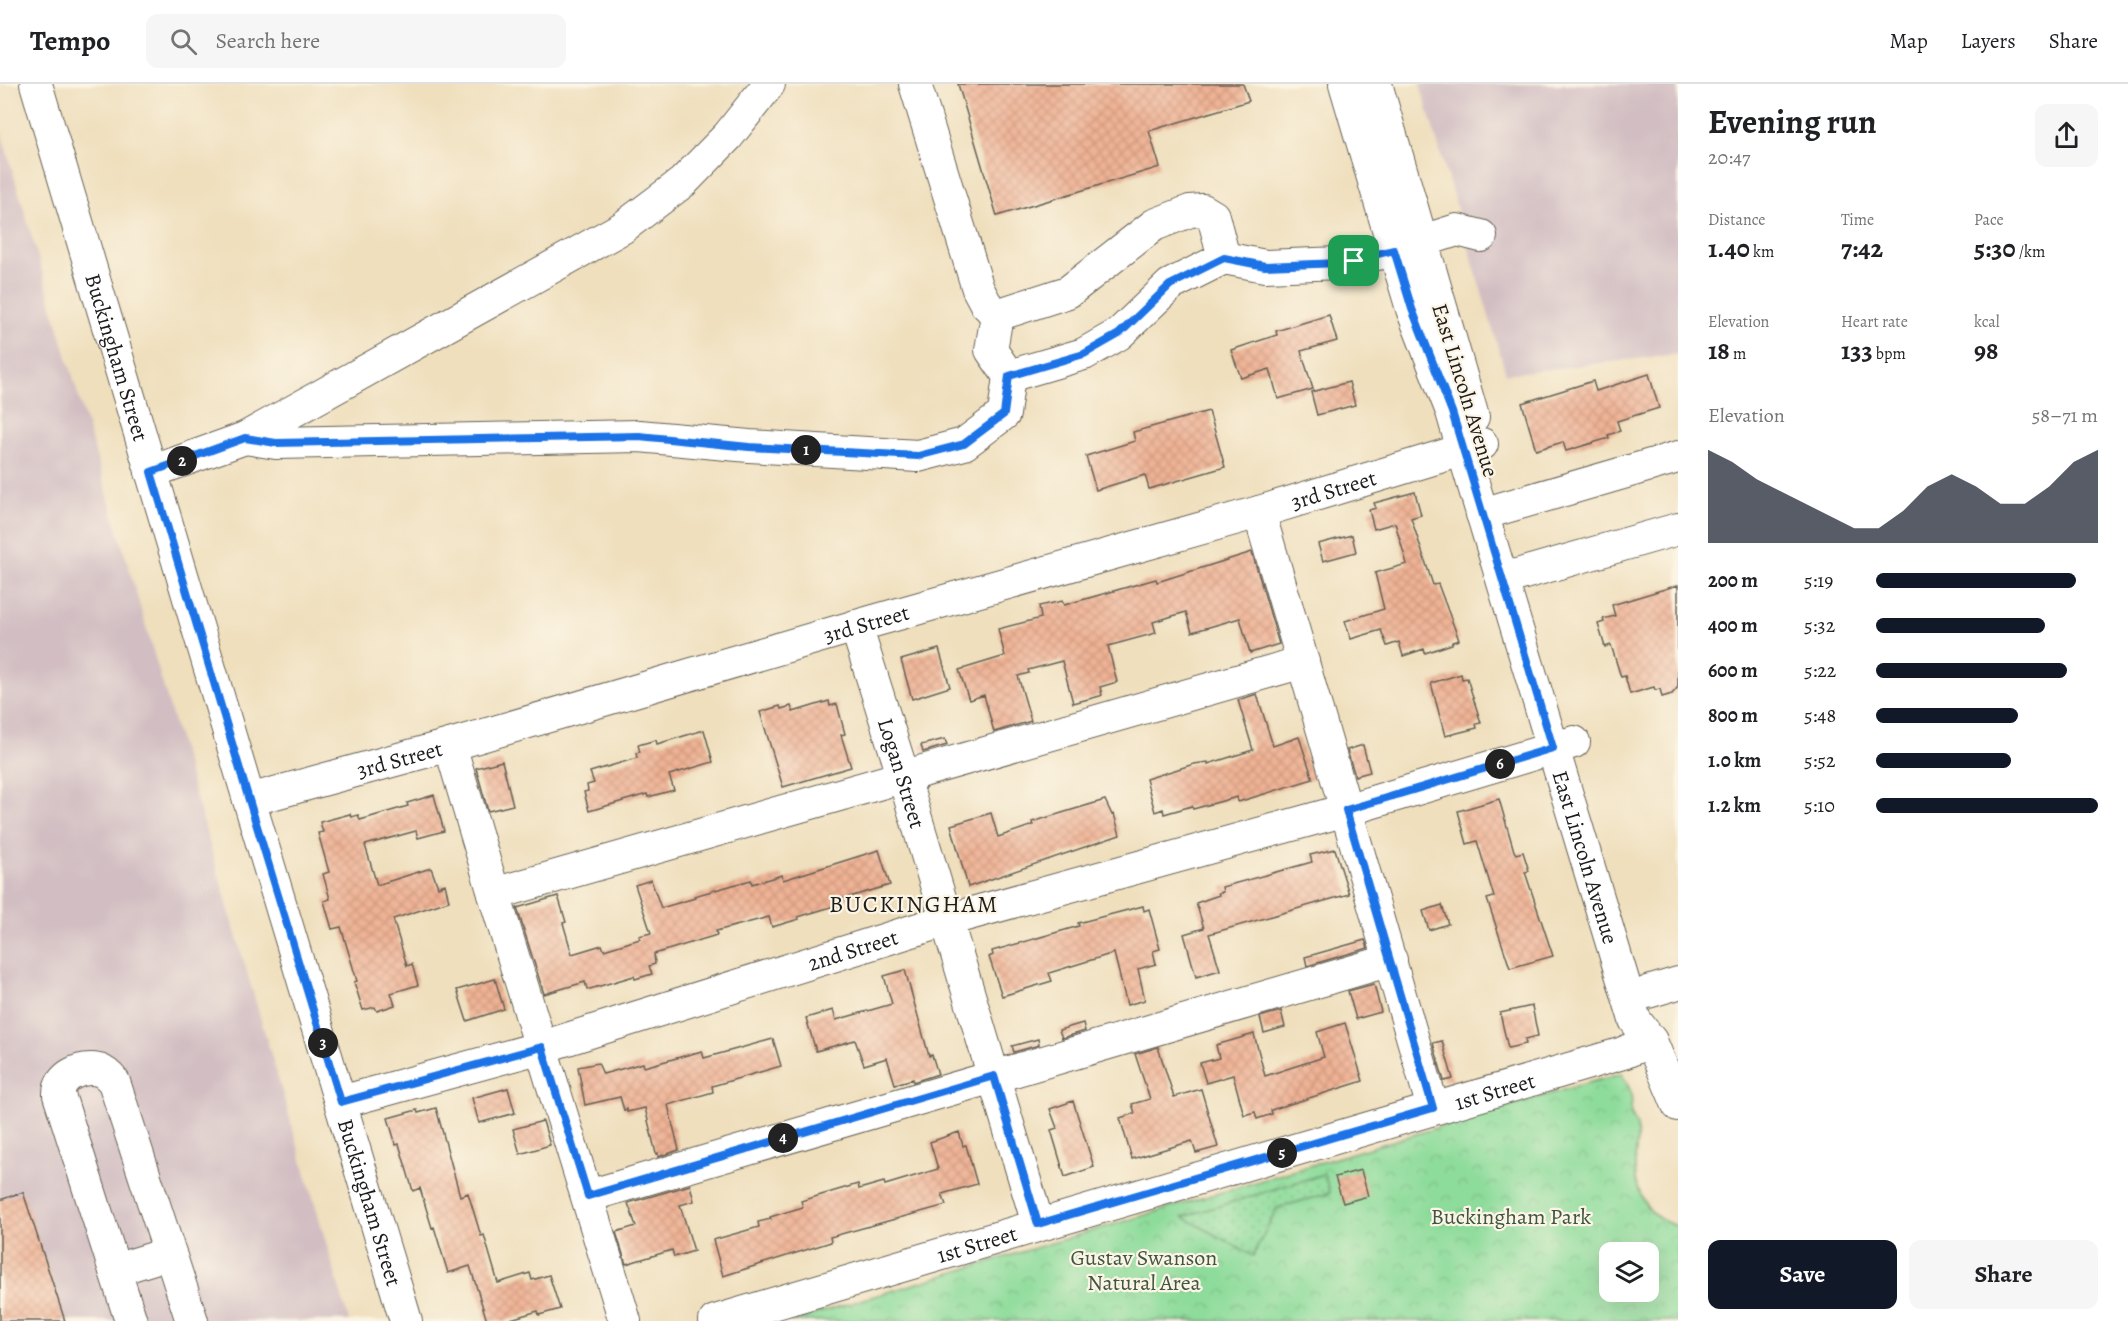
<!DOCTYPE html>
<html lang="en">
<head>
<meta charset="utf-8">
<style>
	body { margin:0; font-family:Alegreya,serif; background:#f6f6f6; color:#202124; height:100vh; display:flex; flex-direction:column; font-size:22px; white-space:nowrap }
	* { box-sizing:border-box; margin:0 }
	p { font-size:20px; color:#757577 }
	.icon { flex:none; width:33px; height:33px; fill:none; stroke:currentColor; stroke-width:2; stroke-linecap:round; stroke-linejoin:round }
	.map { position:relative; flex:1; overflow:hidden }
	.side { display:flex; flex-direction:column; background:#fff; width:450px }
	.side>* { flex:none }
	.buttons { position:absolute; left:1599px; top:1158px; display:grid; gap:12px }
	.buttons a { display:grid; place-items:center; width:60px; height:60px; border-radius:12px; background:#fff; box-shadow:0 6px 24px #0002; font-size:30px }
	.pin { position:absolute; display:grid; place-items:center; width:51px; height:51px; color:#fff; margin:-26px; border-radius:12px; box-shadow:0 3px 9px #0006 }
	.km { position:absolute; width:30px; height:30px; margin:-15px; border-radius:50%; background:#222; color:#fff; font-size:16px; line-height:30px; text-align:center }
	.round { display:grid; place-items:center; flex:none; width:63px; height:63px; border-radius:12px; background:#f6f6f6 }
	.head { display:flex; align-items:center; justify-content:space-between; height:102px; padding:0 30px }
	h1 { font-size:33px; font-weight:700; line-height:45px }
	.figures { display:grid; grid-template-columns:repeat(3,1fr); gap:9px; height:102px; padding:6px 30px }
	.figures div { display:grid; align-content:center }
	.figures b { font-size:26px; font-weight:700 }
	.figures small { font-size:16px; font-weight:400 }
	.figures p { font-size:16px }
	.chart { height:168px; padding:12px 30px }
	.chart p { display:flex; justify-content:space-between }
	.chart svg { width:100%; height:108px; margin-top:6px; fill:#111827; opacity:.7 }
	.primary-button { display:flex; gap:12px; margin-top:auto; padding:12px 30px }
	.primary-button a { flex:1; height:69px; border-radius:12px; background:#111827; color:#fff; font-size:24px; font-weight:700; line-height:69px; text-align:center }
	.primary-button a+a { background:#f6f6f6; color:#202124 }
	ul { padding:0 30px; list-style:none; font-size:20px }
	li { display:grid; grid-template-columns:96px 72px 1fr; align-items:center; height:45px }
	li i { height:15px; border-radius:8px; background:#111827 }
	header { display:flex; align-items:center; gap:36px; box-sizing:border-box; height:84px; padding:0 30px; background:#fff; border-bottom:2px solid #e0e0e0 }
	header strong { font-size:28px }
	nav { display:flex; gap:33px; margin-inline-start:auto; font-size:21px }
	.search { width:420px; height:54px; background:#f6f6f6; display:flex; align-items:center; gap:15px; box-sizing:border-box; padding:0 21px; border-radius:12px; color:#757577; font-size:22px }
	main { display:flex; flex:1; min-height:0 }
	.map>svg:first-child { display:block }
</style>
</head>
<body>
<header>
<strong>Tempo</strong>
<div class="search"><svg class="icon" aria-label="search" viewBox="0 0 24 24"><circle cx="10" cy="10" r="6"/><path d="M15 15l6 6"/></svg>Search here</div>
<nav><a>Map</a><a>Layers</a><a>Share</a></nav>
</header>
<main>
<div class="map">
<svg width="1678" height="1237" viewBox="0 0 1678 1237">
	<defs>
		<pattern id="park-crowns" width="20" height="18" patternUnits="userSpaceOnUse" patternTransform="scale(1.5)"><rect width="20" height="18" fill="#8edc9b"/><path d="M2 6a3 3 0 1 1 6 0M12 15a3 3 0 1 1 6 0" fill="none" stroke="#7abc85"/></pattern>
		<pattern id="garden-dots" width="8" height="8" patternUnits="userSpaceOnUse" patternTransform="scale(1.5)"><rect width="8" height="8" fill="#8edc9b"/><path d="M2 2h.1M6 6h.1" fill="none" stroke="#7abc85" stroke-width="1.8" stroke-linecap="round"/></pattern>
		<pattern id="building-cross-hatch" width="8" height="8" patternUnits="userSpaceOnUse" patternTransform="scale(1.5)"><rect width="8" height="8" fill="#efb294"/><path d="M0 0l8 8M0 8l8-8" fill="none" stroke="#cc987f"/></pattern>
	</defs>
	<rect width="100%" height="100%" fill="#fcf5e5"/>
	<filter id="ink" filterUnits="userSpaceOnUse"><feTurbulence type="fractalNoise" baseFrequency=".0167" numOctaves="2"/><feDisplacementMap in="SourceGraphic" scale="12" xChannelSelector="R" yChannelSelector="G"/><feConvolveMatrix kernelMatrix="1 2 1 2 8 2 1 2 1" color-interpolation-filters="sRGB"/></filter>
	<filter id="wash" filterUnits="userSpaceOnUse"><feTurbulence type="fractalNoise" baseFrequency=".008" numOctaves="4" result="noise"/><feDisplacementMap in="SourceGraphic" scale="24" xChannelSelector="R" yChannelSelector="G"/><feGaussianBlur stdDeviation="1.35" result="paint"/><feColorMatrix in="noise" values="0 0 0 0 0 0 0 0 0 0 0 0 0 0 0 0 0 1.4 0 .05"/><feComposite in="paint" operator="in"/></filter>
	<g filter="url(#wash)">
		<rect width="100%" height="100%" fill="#efdfbd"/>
		<path fill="#d2bec2" d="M1420,0H1678V270L1506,290Z
			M0,44L123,464L349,1237H0Z"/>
		<path fill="url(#park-crowns)" stroke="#557c5c" stroke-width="1.5" fill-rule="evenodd" d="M1622,990C1625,997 1630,1004 1632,1011C1633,1017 1630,1023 1631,1029C1632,1034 1636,1038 1637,1042C1639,1056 1634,1070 1635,1084C1636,1112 1650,1136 1678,1142V1237H791L1580,1001ZM1610,1168H1648V1208H1610Z"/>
		<path fill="url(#garden-dots)" stroke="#557c5c" stroke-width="1.5" d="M1324,1090L1330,1109L1277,1124L1253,1172L1183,1133Z"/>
		<g id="blocks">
			<path fill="url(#building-cross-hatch)" d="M958,0H1243L1249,17L1149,47L1160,83L997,132Z
				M1329,231L1337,257L1301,267L1313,305L1278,315L1270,285L1241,294L1231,266L1277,251L1276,247Z
				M1649,290L1659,324L1617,337L1620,347L1608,351L1609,354L1566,367L1563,358L1536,366L1522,319L1593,297L1596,307Z
				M1349,298L1355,321L1317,331L1311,308Z
				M1209,327L1225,383L1149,405L1145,391L1096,406L1086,372L1135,357L1133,348Z
				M1415,408L1421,431L1411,434L1433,501L1438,500L1459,556L1452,558V560L1425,569L1424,565L1403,572L1399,558L1387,562L1381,546L1351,555L1345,537L1384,525L1375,489L1407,480L1395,439L1374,445L1369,426L1376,424L1374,419Z
				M1352,451L1356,468L1323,477L1318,460Z
				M1252,468L1279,560L1250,569L1240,534L1192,548L1186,528L1153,538L1156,549L1108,562L1117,598L1100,603L1102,611L1100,612L1073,619L1062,577L1028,586L1029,589L1018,592L1031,637L994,648L984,611L969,616L959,586L1005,572L998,545L1041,534L1039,522L1062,517L1064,521L1156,495L1157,498Z
				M1678,501V603L1672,610L1662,613L1660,605L1655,606L1654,603L1630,610L1625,592L1621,593L1611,561L1605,563L1598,540L1604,538L1603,535L1615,532L1612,521Z
				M939,565L950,603L912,615L901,576Z
				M1461,590L1462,595L1467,594L1481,639L1476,640L1477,644L1445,652L1431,599Z
				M1257,610L1273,662L1299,653L1313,695L1238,718L1237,713L1193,725L1192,722L1164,730L1163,725L1155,728L1146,695L1194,680L1208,678V680L1253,666L1238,616Z
				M829,617L830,622L837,620L845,650L841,651L851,683L783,703L760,628L780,622L781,625L791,622L793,628Z
				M704,646L713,678L669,691L674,706L648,713L647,710L589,727L584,708L588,707L587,701L594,699L590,688L637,674L636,669L640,668L638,661L656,656L657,660Z
				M945,655L947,661L923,668L921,661Z
				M1363,661L1370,688L1355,692L1347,666Z
				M502,677L513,721L488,727L476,684Z
				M434,711L444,747L418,754L416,747L365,761L377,801L431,784L438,803L445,800L449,817L393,835L407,882L412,880L418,901L391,909L395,921L377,927L375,923L363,926L354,898L357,897L341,843L332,845L324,817L330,815L323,790L329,788L318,749L323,748L320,738L350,730L351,733L358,731L360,736L408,722L407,719Z
				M1499,715L1514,767L1516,770L1523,768L1529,787L1525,788L1553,872L1510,884L1487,815L1494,813L1477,757L1467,760L1458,727Z
				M1105,716L1112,731L1114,730L1120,751L968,803L951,741L991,729L998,753L1033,741L1032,738Z
				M1335,765L1349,810L1209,850L1220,886L1196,893L1184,850L1204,844L1196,819L1219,811L1218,809L1223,808L1222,803L1312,778L1310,771Z
				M879,766L890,801L839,816L841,820L798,833L799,835L772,843L769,833L716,847L717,851L654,870L655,880L649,882L652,890L635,895L634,892L590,905H587L585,898L544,910L517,824L558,812L566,838L563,839L572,870L602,861L604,866L640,855L639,852L651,849L635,801L651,796L661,824L695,814L694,812L751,796L752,800L782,791L783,796Z
				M1442,821L1448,840L1429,846L1423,827Z
				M1143,822L1144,827L1149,825L1160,865L1153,867L1156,880L1138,885L1145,916L1127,921L1114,869L1049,889L1052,897L1002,912L989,873L993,871L992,867L1079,842L1078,839Z
				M1365,856L1368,864L1307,882L1305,873Z
				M905,886L929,972L932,971L938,990L913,998V995L895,1000L887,974L864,981L855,956L816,967L806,934L833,926L836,936L892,920L884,892Z
				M495,895L504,925L467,937L457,906Z
				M1374,900L1381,928L1356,935L1348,907Z
				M1532,922L1538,952L1525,955L1526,960L1508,964L1500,929Z
				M1281,927L1285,943L1264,949L1260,933Z
				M1083,939L1085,947L1062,954L1059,946Z
				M1345,939L1363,997L1271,1026L1272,1030L1257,1035L1255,1028L1244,1031L1233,991L1206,999L1200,979L1219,974L1216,961L1254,950L1265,992L1324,973L1317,948Z
				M773,955L781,982L712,1002L713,1008L668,1021L679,1066L658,1073V1069L656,1070L645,1024L627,1028V1025L624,1026L620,1013L585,1021L578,983L598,979L603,990L643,979L644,983L702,967L704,974Z
				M1038,955L1039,961L1014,968L1012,962Z
				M1442,957L1453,995L1444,997L1433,959Z
				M1158,963L1174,1013L1201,1005L1218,1063L1196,1069L1192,1057L1132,1075L1120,1034L1135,1029L1132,1020L1150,1015L1135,970Z
				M508,1004L515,1029L479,1039L472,1014Z
				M1073,1017L1094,1083L1065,1093L1051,1046L1057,1044L1050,1025Z
				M436,1024L460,1112L468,1109L481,1152L484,1151L498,1199L530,1189L532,1196L549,1191L560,1225L539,1231L538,1227L504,1237H487L470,1182L448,1189L434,1143L432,1144L420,1104L413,1107L399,1060L396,1061L388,1034L417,1026L418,1029Z
				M543,1037L550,1061L520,1070L513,1045Z
				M959,1048L963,1062L966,1061L977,1100L942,1110L946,1121L830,1153L831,1158L723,1192L713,1156L759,1143L758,1138L771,1135L770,1133L803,1123L801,1117L858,1100L859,1105L884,1098L885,1101L938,1085L930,1058Z
				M1361,1086L1368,1112L1343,1119L1335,1093Z
				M690,1101L694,1117L680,1121L694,1167L674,1173L672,1166L626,1180L616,1148L636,1142L628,1119Z
				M23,1108L65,1237H0V1116Z"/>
		</g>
	</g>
	<g filter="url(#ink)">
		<use href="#blocks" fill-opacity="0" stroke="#666054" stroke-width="1.5"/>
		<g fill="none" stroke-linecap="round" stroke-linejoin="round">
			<defs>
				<g id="minor">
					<path id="s1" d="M36,0L249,716L406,1237"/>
					<path d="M915,0L978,205L986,220L997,231"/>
					<path id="s2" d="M1345,0L1412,225L1452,328L1463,366L1635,936L1651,957L1678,1021"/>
					<path d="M1376,0L1473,333"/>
					<path d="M1224,174L1213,132L1203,126L1190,127L1154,141L1068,208L997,231L991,266L1009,292L1084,270L1119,250L1170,201L1224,174L1265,182L1340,179L1394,166L1457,146L1481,152"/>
					<path d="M245,354L276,359L639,352L749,362L918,372L964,360L1004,330L1009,292"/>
					<path d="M151,388L245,354L622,144L683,98L728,52L769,0"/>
					<path d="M1259,428L1433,1024"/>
					<path d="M1482,430L1678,373"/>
					<path d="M1503,495L1678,445"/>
					<path id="s3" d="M856,542L903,691L1038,1140"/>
					<path d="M450,661L494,810L625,1237"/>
					<path id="s4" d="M249,716L450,661L856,542L1259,428L1482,360"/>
					<path d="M494,810L1303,578"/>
					<path d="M1648,908L1678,899"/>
					<path id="s5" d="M341,1018L542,963L947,836L1346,726L1574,658"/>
					<path d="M588,1112L1391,876"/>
					<path d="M115,1186L170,1169"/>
					<path d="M131,1237L59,1011C58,992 81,982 99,986C105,988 110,993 114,998L192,1237"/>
					<path id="s6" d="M715,1237L1623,969L1651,957"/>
				</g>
			</defs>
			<use href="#minor" stroke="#666054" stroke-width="34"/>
			<use href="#minor" stroke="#fff" stroke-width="32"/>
		</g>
	</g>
	<g fill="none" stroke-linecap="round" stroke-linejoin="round" filter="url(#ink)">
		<defs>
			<path id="route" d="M1394,166L1412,225L1452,328L1553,664L1346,726L1433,1024L1038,1140L994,992L588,1112L542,963L341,1018L249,716L151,388L245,354L276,359L639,352L749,363L918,372L964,360L1004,330L1009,292L1084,270L1119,250L1170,201L1224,174L1265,182L1340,179Z"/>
		</defs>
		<use href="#route" stroke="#fff" stroke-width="12"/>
		<use href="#route" stroke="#1a73e8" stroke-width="8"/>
	</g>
	<g text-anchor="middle" stroke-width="4.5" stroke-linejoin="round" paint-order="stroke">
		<g font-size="22" fill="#1c1c1c" stroke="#fcf5e5">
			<text dy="8" stroke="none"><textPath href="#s1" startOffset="285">Buckingham Street</textPath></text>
			<text transform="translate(1466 306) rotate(73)" y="8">East Lincoln Avenue</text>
			<text dy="8" stroke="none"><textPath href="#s4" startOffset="1128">3rd Street</textPath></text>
			<text dy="8" stroke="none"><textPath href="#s4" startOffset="642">3rd Street</textPath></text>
			<text dy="8" stroke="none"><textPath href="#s4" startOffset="156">3rd Street</textPath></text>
			<text dy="8" stroke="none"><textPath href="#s3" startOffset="154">Logan Street</textPath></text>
			<text dy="8" stroke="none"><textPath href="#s2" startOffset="810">East Lincoln Avenue</textPath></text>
			<text dy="8" stroke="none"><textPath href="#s5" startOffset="534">2nd Street</textPath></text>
			<text dy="8" stroke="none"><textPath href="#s6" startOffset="813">1st Street</textPath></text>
			<text dy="8" stroke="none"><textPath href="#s1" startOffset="1167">Buckingham Street</textPath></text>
			<text dy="8" stroke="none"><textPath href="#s6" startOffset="273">1st Street</textPath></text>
		</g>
		<g font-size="22" fill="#3e5642" stroke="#fcf5e5">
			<text x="1511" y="1140">Buckingham Park</text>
			<text x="1144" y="1181">Gustav Swanson<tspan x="1144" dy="25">Natural Area</tspan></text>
		</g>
		<g font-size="24" letter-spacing="1.5" fill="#1c1c1c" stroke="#fcf5e5">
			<text x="914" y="828">BUCKINGHAM</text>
		</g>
	</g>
</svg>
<div class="buttons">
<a><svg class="icon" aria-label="layers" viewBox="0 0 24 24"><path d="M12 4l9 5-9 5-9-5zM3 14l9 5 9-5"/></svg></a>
</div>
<div class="pin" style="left:1354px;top:177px;background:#1e9e55"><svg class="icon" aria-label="arrive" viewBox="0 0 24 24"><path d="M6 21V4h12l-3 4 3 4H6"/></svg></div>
<b class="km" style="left:806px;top:366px">1</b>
<b class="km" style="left:182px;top:377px">2</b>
<b class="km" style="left:323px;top:959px">3</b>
<b class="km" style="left:783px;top:1054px">4</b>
<b class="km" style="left:1282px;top:1069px">5</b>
<b class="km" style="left:1500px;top:680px">6</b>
</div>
<section class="side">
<div class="head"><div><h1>Evening run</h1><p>20:47</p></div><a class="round"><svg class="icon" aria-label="share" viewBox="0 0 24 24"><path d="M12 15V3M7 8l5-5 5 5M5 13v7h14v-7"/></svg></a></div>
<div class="figures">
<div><p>Distance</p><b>1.40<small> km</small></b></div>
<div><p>Time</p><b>7:42</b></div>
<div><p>Pace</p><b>5:30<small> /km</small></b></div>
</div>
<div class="figures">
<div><p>Elevation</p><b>18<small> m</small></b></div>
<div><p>Heart rate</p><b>133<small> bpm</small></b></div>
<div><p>kcal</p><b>98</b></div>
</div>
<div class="chart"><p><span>Elevation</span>58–71 m</p>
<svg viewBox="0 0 160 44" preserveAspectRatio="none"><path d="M0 44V6L10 11L20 18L30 23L40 28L50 33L60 38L70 38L80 31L90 21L100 16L110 21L120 28L130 28L140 21L150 11L160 6V44z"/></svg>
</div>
<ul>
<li><b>200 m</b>5:19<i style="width:90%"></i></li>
<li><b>400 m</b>5:32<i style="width:76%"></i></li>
<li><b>600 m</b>5:22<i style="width:86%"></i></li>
<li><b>800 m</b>5:48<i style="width:64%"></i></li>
<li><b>1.0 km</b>5:52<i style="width:61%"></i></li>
<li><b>1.2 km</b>5:10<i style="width:100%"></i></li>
</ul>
<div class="primary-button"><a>Save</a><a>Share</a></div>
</section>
</main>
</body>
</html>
